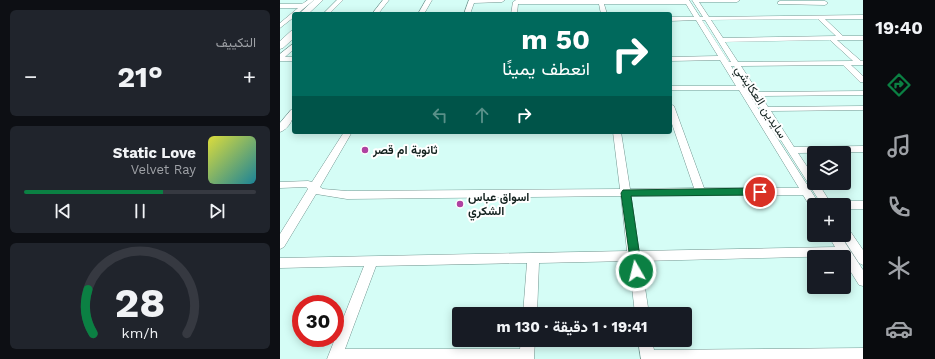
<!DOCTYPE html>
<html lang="ar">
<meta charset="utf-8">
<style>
:root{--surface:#171b24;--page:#20242c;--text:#f1f3f6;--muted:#9ea1a6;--line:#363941;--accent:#0b8043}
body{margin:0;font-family:"Work Sans",Vazirmatn,sans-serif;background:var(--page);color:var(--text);direction:rtl;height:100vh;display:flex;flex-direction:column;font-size:15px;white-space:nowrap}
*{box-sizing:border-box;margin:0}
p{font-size:13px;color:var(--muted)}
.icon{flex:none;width:22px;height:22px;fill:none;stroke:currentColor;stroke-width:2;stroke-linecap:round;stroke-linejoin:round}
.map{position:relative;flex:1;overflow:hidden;direction:ltr}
.drawer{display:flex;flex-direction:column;gap:10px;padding:10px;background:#0d0f14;width:280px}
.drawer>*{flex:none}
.banner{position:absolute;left:12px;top:12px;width:380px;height:122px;border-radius:4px;box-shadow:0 2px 10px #0003;direction:rtl;background:#00695c;color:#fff;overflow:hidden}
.buttons{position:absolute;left:527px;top:146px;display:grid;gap:8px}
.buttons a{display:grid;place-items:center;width:44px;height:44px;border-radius:4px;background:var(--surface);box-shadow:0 2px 10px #0003;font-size:20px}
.speed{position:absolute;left:12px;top:295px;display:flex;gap:8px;font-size:20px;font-weight:700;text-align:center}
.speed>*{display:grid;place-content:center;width:52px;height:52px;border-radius:50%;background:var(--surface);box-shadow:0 2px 10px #0003;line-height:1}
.speed .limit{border:6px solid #d22;background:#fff;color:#111}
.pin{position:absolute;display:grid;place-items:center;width:34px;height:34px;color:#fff;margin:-17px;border:2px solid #fff;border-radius:50%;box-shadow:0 1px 4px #0007}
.me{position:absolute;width:44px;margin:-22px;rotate:352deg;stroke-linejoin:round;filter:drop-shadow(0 0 3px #0008)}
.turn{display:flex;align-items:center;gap:14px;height:84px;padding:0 16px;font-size:18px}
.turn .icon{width:52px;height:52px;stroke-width:2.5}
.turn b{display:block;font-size:28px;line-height:34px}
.lanes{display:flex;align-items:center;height:38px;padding:0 16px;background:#0003;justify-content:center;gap:20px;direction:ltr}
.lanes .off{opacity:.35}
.big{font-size:30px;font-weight:700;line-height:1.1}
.drawer .card{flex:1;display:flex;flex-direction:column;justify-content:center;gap:6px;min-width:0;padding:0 14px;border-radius:6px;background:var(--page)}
.drawer .dial{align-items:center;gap:0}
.dial svg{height:104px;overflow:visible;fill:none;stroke:var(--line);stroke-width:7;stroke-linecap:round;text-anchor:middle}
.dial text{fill:var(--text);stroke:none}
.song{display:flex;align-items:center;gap:12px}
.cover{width:48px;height:48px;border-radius:6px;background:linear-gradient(135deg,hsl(60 70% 55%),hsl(190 70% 35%))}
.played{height:4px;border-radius:2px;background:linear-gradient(90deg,var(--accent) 60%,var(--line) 60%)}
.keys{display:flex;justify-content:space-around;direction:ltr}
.heat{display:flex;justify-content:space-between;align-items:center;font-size:22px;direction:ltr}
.trip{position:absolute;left:172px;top:307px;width:240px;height:40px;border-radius:4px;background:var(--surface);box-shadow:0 2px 10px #0003;font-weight:700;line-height:40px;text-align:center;direction:rtl}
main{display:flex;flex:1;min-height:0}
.dock{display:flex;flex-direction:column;width:72px;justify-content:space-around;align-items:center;background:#090b0e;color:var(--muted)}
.dock .icon{width:28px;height:28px}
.dock .active{color:var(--accent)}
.dock b{font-size:18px;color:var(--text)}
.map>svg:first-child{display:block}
</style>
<main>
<nav class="dock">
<b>19:40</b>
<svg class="icon active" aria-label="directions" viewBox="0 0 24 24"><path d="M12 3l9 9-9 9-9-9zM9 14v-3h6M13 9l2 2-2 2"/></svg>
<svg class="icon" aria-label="music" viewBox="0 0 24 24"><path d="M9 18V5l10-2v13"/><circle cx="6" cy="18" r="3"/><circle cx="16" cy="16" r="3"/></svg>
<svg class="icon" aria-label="phone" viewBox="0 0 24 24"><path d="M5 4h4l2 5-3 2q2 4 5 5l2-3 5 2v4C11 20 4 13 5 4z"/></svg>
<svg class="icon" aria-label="climate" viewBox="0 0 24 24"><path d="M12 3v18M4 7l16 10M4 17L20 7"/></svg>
<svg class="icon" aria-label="car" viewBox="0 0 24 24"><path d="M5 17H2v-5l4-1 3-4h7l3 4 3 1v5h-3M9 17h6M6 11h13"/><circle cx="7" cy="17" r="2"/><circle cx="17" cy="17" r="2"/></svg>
</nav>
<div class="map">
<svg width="583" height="359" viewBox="0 0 583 359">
<rect width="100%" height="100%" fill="#d5fdf6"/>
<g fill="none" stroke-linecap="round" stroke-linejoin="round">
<defs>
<g id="street">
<polygon points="28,0 34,0 17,14 14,14 14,17 0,28 0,23 18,8 0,8 0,4 22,4"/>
<polygon points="57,0 63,0 49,14 43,14"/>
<polygon points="103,0 109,0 98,14 92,14"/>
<polygon points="146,0 152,0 144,14 138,14"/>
<polygon points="189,0 225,0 222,2 194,3 190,14 184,14"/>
<path d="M409,0L420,17H423L412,0H460L457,2H419L429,17L583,15V19H545L563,36H583V40H557L581,61H583V65H571L583,76V82H580L563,65L461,66L478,92L583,91V95L481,96L488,107L583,106V110L491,111L514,147L583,146V152L518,153L534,177V183H538L552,205H542L454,66H451L540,205H534V209L531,208L523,195L351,196L359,251L555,247L548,235H560L583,270V286L579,285L564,261V257L561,256L361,261L369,314H355L349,261L259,263L257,314H243L247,263L96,266L65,349H240L241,340H255L254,359H47L84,266L0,268V258L347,251L341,196L67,199L36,194L4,247L0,249V234L28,189L26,187L0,188V182L28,181L32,182L64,132H72L40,187L43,189L67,191L340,189L333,132H341L350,189L414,188L390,118V104L394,106L424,188H519L459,90H390V86H456L440,60L390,61V57L438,56L416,20L390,21V17H414L406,4H324L327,14H321L319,4H238L237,14H231L233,2L236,0ZM538,19L556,36L443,38L431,20ZM422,20H425L451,62H449ZM550,40L573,61L458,62L445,42Z"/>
<polygon points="500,1 545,1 548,3 545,5 498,4 498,2"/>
<polygon points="14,43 14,49 5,57 14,57 14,61 0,61 0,54"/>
<path d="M11,110H14C14,118 9,129 0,132V123Z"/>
<polygon points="564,201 583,201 583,209 564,209 564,205 559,205 560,202"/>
<polygon points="564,227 568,228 583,250 583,265 579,263 561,235 564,235"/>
<polygon points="358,340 372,340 374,350 583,348 583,359 361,359"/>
</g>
<g id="secondary">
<polygon points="34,0 43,0 28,14 19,14"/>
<polygon points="14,30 14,38 3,48 0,49 0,41 11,31"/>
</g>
</defs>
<!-- street casing -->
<use href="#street" stroke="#729791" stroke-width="1"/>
<!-- secondary casing -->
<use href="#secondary" stroke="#729791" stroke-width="1"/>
<!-- street -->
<use href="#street" fill="#fff" fill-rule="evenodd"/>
<!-- secondary -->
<use href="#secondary" fill="#fff" fill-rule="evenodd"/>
</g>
<!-- route -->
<polygon fill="#0b8043" stroke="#07532c" points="480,188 485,192 480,195 351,196 362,271 360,274 356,275 352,274 341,193 343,190"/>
<!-- markers -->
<g fill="#af42a1" stroke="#fff" stroke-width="1.5">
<circle cx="85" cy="150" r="4"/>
<circle cx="180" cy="204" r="4"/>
</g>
<g text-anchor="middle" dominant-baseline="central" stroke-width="4" stroke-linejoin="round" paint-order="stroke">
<!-- street labels -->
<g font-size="12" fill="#12211e" stroke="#fff">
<text transform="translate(481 102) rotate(57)">سايدين العكايشي</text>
</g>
<!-- poi labels -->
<g font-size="12" font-weight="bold" fill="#12211e" stroke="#fff" text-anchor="start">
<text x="93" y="150">ثانوية ام قصر</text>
<text x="188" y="197">اسواق عباس<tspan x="188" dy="14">الشكري</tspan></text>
</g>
</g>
</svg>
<div class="buttons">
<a><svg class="icon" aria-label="layers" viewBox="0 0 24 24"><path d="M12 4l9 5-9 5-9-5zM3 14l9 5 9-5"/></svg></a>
<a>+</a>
<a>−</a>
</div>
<div class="speed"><div class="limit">30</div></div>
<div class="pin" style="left:480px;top:192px;background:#d93025"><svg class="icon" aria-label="arrive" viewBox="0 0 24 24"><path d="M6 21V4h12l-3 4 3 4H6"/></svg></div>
<svg class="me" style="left:356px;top:271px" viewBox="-20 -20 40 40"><circle r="17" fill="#0b8043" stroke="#fff" stroke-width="3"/><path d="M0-11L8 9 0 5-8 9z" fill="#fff"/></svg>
<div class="trip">19:41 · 1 دقيقة · 130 m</div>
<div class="banner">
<div class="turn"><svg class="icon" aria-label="right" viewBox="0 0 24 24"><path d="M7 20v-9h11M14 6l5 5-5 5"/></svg><div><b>50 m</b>انعطف يمينًا</div></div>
<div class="lanes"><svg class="icon off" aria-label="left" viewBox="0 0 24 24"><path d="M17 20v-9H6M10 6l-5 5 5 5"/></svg><svg class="icon off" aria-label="ahead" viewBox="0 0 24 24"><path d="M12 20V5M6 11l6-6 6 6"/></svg><svg class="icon" aria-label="right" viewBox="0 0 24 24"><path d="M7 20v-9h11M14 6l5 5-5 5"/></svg></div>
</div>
</div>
<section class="drawer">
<div class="card"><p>التكييف</p>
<div class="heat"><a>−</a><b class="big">21°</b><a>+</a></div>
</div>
<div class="card">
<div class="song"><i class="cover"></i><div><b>Static Love</b><p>Velvet Ray</p></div></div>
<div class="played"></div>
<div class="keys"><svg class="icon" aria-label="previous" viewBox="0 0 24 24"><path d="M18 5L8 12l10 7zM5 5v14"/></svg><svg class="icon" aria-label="pause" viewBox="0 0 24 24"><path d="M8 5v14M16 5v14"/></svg><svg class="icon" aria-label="next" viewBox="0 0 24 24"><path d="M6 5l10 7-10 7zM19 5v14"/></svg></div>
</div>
<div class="card dial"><svg viewBox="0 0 100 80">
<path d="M14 69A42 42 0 1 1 86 69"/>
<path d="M14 69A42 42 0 0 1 10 35" stroke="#0b8043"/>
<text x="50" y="56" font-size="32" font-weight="700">28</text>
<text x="50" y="72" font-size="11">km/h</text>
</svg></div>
</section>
</main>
